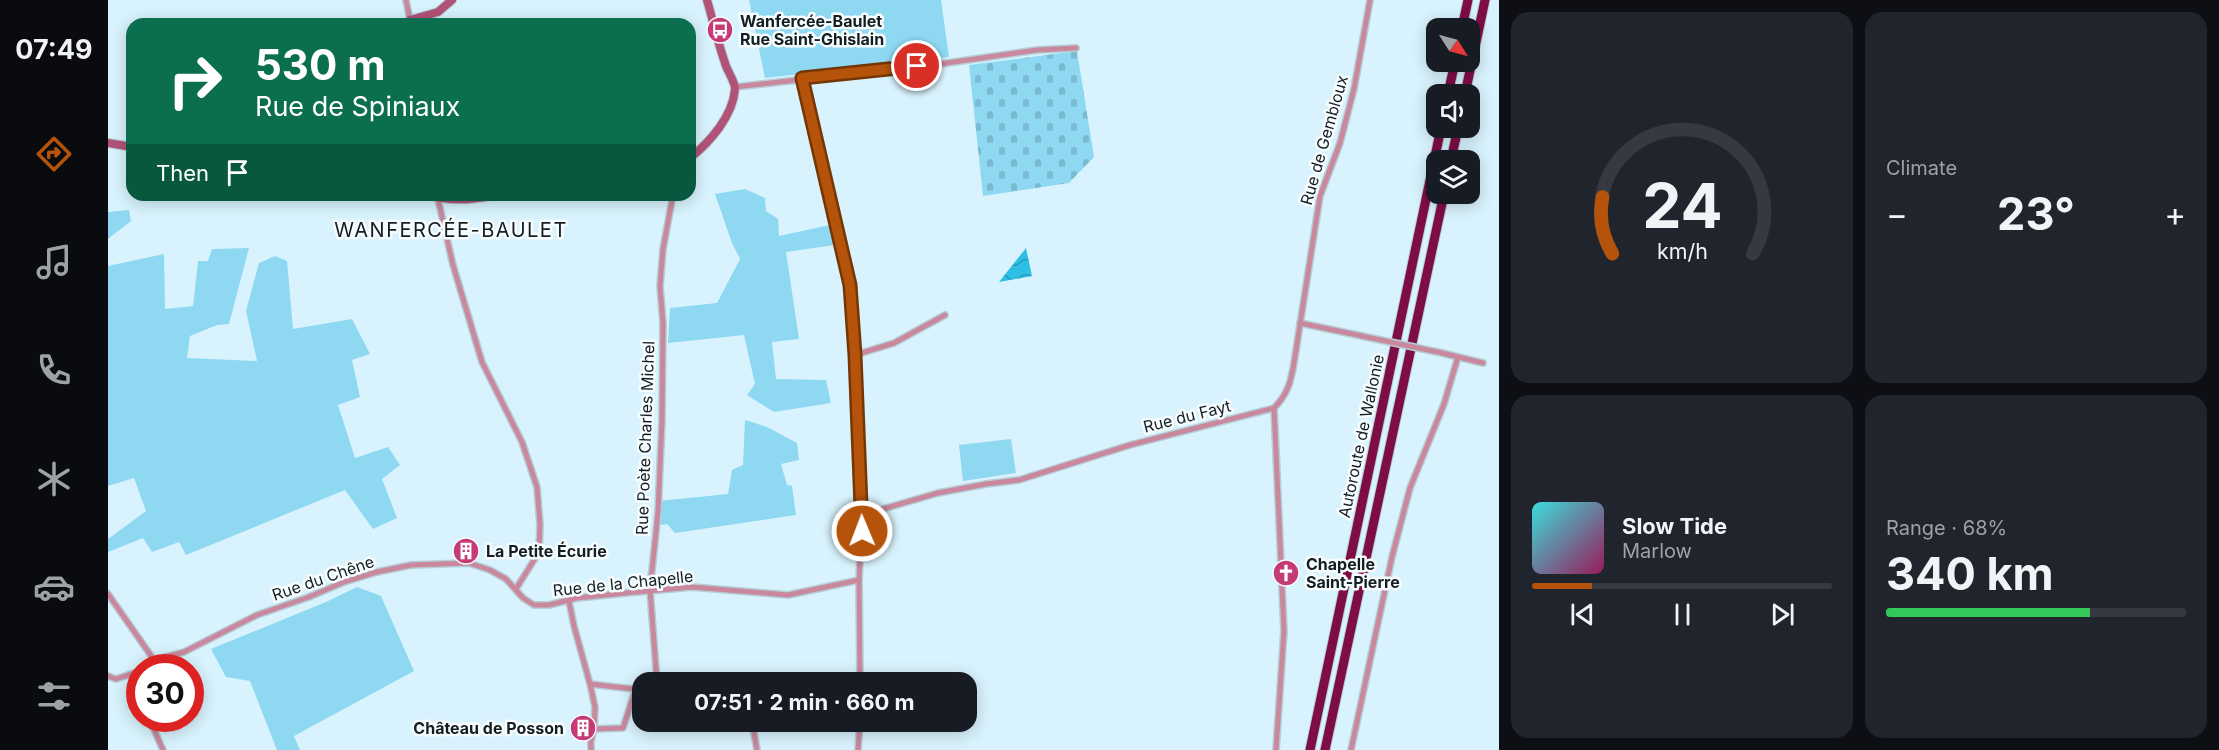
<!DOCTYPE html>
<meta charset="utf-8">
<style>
:root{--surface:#171b24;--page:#20242c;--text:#f1f3f6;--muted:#9ea1a6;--line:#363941;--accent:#b45309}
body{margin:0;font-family:Inter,sans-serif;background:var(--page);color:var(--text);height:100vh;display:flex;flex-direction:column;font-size:22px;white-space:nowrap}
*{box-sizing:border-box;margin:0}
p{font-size:20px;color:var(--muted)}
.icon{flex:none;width:33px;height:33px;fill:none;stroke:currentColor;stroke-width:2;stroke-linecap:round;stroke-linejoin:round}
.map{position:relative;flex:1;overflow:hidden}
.panel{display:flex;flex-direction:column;gap:12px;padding:12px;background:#0d0f14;width:720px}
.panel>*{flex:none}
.guide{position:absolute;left:18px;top:18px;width:570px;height:183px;border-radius:18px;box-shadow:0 3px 15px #0003;background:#0b6e4f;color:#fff;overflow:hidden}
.needle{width:39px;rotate:126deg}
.tools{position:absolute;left:1318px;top:18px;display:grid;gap:12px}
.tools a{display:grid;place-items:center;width:54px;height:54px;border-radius:12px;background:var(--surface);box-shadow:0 3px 15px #0003;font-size:30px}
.speed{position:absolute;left:18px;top:654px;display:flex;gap:12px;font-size:30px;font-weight:700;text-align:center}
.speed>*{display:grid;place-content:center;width:78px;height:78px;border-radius:50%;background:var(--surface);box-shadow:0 3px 15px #0003;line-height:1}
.speed .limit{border:9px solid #d22;background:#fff;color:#111}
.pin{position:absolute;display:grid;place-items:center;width:51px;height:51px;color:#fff;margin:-26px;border:3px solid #fff;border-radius:50%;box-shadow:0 2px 6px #0007}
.me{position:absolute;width:66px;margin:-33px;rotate:359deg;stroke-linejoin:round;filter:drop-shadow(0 0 4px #0008)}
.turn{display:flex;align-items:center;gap:21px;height:126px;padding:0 30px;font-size:27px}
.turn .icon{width:78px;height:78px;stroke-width:2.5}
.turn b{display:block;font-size:42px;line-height:51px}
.then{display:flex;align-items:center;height:57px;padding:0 30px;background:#0003;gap:12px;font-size:22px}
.big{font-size:45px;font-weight:700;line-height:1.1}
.panel .tile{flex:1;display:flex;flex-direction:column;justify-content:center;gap:9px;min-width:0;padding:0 21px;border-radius:18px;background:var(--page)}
.panel .dial{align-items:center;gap:0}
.dial svg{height:156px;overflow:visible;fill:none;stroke:var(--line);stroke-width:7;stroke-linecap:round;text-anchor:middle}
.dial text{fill:var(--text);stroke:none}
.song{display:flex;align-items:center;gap:18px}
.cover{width:72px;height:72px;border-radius:9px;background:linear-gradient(135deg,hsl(180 70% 55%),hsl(330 70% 35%))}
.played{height:6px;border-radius:3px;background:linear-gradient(90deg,var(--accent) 20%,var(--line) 20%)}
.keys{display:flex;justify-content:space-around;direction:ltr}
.heat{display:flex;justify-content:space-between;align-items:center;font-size:33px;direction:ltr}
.charge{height:9px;border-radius:4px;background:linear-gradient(90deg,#34c759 68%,var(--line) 0)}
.panel .tiles{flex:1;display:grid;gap:12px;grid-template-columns:repeat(2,1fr)}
.trip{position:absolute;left:524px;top:672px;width:345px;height:60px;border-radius:18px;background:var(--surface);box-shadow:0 3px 15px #0003;font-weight:700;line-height:60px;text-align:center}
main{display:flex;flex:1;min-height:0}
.dock{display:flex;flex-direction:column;width:108px;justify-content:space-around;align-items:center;background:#090b0e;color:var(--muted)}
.dock .icon{width:42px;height:42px}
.dock .active{color:var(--accent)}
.dock b{font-size:27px;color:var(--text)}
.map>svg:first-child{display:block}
</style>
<main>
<nav class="dock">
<b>07:49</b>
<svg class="icon active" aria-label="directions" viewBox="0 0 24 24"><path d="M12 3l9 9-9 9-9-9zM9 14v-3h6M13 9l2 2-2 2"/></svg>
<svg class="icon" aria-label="music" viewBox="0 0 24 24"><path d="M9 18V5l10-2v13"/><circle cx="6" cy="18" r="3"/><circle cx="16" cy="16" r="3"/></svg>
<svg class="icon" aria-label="phone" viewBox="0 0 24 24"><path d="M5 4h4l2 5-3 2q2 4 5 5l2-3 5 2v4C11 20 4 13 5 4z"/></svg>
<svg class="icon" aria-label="climate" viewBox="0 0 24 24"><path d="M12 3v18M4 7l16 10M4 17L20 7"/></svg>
<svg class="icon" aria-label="car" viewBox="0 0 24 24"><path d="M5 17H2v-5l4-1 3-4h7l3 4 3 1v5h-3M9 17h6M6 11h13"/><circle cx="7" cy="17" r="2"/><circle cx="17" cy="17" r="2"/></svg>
<svg class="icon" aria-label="filters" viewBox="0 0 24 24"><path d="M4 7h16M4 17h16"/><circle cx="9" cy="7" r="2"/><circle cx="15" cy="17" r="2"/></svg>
</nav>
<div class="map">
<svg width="1391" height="750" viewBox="0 0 1391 750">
<defs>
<pattern id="cemetery-stones" width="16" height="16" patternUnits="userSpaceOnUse" patternTransform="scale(1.5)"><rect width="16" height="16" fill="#8ed8f2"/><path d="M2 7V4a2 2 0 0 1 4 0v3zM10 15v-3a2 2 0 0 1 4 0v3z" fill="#7ab9cf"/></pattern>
<pattern id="water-waves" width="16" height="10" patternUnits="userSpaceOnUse" patternTransform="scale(1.5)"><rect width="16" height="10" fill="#2ebfe7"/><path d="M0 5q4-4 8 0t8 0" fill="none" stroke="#269bbb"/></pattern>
</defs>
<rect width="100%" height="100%" fill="#d8f3fd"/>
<!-- grass -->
<g fill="#8ed8f2">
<polygon points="641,0 833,0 841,57 657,78"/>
<polygon points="637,189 657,198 658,211 670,219 671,236 722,225 727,245 678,252 691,339 664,342 668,379 718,380 723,403 666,412 639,395 647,384 636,335 560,343 562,308 609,303 632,259 624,243 607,194"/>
<polygon points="21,210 23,221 0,239 0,212"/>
<polygon points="141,248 121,324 109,325 82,336 79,358 149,361 138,311 151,263 167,256 179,261 185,329 244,319 262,354 244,360 252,397 230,405 247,458 280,447 292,465 274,479 289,518 265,529 237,490 78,555 71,542 44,552 35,538 0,552 0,539 38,511 26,478 0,486 0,266 56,254 57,309 85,306 90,261 100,261 104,249"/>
<polygon points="637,420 659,427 689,443 691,460 673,464 679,485 684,486 688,515 567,533 559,524 553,525 551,501 620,494 624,470 635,465"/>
<polygon points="903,439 908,473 855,481 851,445"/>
<polygon points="249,587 273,596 306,671 186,736 192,750 169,750 142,681 118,677 103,649 218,602"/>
</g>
<!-- cemetery -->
<polygon fill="url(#cemetery-stones)" points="969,51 986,157 961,183 875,196 861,65"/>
<!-- water -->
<polygon fill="url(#water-waves)" points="918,248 924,276 891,282"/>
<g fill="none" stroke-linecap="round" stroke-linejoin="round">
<defs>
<g id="minor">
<polyline points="298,0 302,20"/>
<polyline points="694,79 742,285 747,355 754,515 751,580 752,682"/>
<polyline points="627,87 832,64 929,50 968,48"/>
<polyline points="330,199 345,265 374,362 414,442 429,487 432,524 431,552 408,589"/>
<polyline points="1192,323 1254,336"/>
<polyline points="1334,353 1375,363"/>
<polyline points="747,355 786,343 837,315"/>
<polyline points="1166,408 1176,631 1168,750"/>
<path d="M754,515L830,493L878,484L911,480L1022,445L1166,408C1180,394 1183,381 1186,363L1212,196L1232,143L1246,89L1262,0"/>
<polyline points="0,594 46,660"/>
<polyline points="461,601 466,626 482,684 534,690"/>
<polyline points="36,668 46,660 76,652 149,615 201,597 236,582 269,572 303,565 361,563 382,570 398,579 415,598 426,605 441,605 469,598 518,593 584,587 680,595 751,580"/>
<polyline points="28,673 32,695"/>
<polyline points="0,676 8,679 32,671"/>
<polyline points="549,682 542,590 550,512 554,421 555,323 552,286 555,249 565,195"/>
<polyline points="591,682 596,682"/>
<polyline points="482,684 487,707 486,729 515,728 527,691"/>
<polyline points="41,718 55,750"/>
<polyline points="644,722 649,750"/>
<polyline points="483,750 483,741 486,729"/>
<polyline points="750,750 752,722"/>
<polyline points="1243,750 1284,557 1302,488 1336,404 1350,357"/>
</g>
<g id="secondary">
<polyline points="303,24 302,20 330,12 344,0"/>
<polyline points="0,143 24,147"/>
<path d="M582,158C602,142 625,116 627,89C627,81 619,71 617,63C610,43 605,21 599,0"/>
<path d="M319,195C342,202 364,200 387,195"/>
</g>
<g id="motorway">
<polyline points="1354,28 1360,0"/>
<polyline points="1340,94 1347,62"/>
<polyline points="1357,94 1377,0"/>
<polyline points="1343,160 1350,128"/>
<polyline points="1202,750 1333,128"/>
<polyline points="1217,750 1336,194"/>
</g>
</defs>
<!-- minor casing -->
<use href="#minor" stroke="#b5cdd5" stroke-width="8"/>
<!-- secondary casing -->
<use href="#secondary" stroke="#b5cdd5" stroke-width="10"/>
<!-- motorway casing -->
<use href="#motorway" stroke="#b5cdd5" stroke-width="11"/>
<!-- minor -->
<use href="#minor" stroke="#c9889d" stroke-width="5"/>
<!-- secondary -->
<use href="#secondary" stroke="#b15377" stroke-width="8"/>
<!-- motorway -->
<use href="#motorway" stroke="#7f0d45" stroke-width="9"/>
<defs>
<polyline id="minor-bridge" points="1254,336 1334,353"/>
</defs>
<!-- minor-bridge casing -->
<use href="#minor-bridge" stroke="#b5cdd5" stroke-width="8" stroke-linecap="butt"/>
<!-- minor-bridge -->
<use href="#minor-bridge" stroke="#c9889d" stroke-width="5"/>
</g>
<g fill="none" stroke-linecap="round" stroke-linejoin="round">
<defs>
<polyline id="route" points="754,531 747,355 742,285 694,78 809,66"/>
</defs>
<!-- route casing -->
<use href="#route" stroke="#753606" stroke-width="15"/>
<!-- route -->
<use href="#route" stroke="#b45309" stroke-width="10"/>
</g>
<!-- icons -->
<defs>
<symbol id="bus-disc" viewBox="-11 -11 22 22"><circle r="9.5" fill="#c43b76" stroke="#f7fcfe"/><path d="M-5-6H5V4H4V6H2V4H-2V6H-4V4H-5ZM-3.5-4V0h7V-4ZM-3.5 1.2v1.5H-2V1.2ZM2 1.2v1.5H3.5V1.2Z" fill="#fff"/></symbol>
<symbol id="building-disc" viewBox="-11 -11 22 22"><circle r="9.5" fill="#c43b76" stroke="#f7fcfe"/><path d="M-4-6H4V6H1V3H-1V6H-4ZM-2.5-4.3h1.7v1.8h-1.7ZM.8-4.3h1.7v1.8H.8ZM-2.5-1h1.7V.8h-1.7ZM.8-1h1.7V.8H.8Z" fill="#fff"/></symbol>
<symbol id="church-disc" viewBox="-11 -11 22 22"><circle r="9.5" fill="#c43b76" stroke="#f7fcfe"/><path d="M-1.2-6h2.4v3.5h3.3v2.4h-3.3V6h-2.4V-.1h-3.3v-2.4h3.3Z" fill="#fff"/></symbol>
</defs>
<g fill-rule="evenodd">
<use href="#bus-disc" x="597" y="15" width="30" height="30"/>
<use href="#building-disc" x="343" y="536" width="30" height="30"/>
<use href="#church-disc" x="1163" y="558" width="30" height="30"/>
<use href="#building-disc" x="460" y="713" width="30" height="30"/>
</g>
<g text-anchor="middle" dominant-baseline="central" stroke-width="5" stroke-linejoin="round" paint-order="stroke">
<!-- poi labels -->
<g font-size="16" font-weight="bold" fill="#141e21" stroke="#f7fcfe" text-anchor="start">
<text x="632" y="21">Wanfercée-Baulet<tspan x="632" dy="18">Rue Saint-Ghislain</tspan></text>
<text x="378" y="551">La Petite Écurie</text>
<text x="1198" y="564">Chapelle<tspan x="1198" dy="18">Saint-Pierre</tspan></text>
<text x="456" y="728" text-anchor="end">Château de Posson</text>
</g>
<!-- street labels -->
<g font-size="16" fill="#141e21" stroke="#f7fcfe">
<text transform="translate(1216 140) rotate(-74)">Rue de Gembloux</text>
<text transform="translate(1079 416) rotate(-14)">Rue du Fayt</text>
<text transform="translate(1253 436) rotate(-78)">Autoroute de Wallonie</text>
<text transform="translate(537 438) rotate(-88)">Rue Poète Charles Michel</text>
<text transform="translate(215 578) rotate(-19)">Rue du Chêne</text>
<text transform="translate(515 583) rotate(-6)">Rue de la Chapelle</text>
</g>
<!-- quarter labels -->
<g font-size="20" letter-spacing="1.5" fill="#141e21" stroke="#f7fcfe">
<text x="343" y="230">WANFERCÉE-BAULET</text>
</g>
</g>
</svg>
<div class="tools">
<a><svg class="needle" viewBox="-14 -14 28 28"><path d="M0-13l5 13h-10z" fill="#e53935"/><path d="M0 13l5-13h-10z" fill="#9ea1a6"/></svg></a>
<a><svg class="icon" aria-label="sound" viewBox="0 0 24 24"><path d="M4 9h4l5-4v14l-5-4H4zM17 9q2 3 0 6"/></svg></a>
<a><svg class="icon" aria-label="layers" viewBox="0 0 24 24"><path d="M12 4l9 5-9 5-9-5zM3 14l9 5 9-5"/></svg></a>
</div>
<div class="speed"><div class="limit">30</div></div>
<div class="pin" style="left:809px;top:66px;background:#d93025"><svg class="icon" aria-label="arrive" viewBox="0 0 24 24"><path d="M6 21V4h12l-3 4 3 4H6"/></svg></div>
<svg class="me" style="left:754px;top:531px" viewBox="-20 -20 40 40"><circle r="17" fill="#b45309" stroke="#fff" stroke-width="3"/><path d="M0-11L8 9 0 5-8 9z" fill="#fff"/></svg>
<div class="trip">07:51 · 2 min · 660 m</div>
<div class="guide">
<div class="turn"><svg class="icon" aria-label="right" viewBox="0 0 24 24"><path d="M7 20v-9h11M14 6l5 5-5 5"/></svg><div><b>530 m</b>Rue de Spiniaux</div></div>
<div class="then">Then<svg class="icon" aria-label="arrive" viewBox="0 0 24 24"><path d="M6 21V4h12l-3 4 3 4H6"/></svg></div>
</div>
</div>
<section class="panel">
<div class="tiles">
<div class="tile dial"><svg viewBox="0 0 100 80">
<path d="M14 69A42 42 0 1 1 86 69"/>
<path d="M14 69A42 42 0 0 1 9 40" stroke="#b45309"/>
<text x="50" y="56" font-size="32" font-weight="700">24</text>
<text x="50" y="72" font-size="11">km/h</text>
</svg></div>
<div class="tile"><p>Climate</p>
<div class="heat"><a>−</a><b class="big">23°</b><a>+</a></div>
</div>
<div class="tile">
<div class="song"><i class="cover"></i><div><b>Slow Tide</b><p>Marlow</p></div></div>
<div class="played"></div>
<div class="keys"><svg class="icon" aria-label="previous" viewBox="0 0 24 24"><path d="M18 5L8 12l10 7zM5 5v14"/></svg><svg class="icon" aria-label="pause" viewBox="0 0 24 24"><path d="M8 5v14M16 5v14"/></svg><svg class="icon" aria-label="next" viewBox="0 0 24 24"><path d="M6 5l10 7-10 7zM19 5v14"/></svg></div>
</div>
<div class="tile"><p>Range · 68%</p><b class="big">340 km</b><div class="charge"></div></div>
</div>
</section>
</main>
